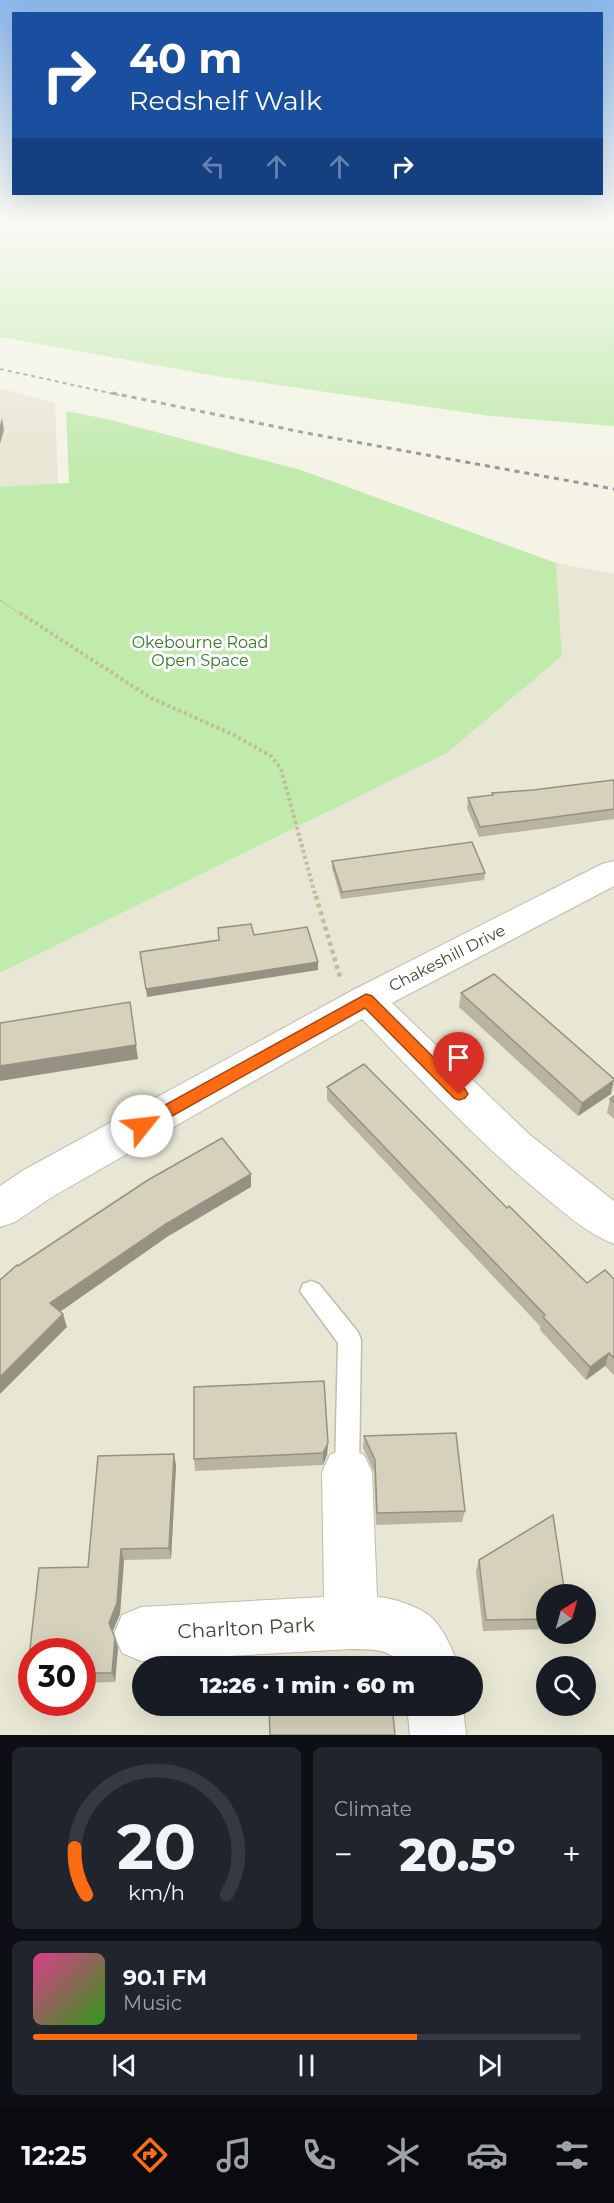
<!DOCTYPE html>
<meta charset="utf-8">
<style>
:root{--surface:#171b24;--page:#20242c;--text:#f1f3f6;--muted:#9ea1a6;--line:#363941;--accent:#ff6b12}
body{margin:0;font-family:Montserrat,sans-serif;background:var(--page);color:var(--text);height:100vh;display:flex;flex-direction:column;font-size:22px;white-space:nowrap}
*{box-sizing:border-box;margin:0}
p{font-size:20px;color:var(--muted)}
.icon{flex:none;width:33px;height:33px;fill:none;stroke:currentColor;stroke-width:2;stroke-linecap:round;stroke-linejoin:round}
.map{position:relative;height:1735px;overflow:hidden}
.drawer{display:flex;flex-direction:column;gap:12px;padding:12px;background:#0d0f14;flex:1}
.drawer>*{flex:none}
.guide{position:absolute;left:12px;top:12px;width:591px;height:183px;border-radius:0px;box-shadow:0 6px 24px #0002;background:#1a4fa0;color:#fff;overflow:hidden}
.needle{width:39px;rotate:37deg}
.tools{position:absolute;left:536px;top:1584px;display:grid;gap:12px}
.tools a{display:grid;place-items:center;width:60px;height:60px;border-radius:50%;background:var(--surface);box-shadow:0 6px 24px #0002;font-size:30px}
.speed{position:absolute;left:18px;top:1638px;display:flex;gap:12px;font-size:30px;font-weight:700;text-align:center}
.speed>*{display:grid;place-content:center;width:78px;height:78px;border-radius:50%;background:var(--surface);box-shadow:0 6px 24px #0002;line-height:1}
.speed .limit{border:9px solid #d22;background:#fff;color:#111}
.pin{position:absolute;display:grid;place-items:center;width:51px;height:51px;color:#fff;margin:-62px -26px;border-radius:50% 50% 50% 0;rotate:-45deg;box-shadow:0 0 6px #0007}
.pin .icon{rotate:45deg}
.me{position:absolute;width:66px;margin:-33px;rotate:61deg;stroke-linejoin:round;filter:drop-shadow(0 0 4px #0008)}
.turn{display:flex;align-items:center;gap:21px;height:126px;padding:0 18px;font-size:27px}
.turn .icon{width:78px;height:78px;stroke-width:2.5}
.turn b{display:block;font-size:42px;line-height:51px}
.lanes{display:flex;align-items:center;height:57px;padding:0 18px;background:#0003;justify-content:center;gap:30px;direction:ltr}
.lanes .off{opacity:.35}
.big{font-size:45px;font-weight:800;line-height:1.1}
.drawer .tile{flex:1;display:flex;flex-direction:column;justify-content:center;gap:9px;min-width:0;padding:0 21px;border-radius:9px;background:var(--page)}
.drawer .dial{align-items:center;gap:0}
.dial svg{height:156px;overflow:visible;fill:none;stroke:var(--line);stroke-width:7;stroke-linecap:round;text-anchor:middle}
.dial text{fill:var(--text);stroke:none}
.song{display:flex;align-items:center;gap:18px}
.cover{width:72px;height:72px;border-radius:9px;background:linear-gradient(135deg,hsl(330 70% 55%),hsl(110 70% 35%))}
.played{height:6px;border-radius:3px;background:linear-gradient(90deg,var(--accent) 70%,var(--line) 70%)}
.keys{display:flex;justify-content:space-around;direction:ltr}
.heat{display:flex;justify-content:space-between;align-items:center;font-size:33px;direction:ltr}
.drawer .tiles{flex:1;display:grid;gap:12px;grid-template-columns:1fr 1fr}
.tile:last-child{grid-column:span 2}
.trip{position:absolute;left:132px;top:1656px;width:351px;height:60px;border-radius:30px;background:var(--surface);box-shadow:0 6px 24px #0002;font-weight:800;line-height:60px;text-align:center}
.dock{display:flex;height:96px;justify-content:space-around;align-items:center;background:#090b0e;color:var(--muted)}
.dock .icon{width:42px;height:42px}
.dock .selected{color:var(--accent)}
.dock b{font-size:27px;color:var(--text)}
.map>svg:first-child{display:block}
</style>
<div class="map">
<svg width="614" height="1735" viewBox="0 0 614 1735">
<rect width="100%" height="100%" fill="#f4f3e6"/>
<!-- residential -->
<g fill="#e8e6d4" fill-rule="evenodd">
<polygon points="0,388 55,403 58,485 0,487"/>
<path d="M556,563L614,574V1735H0V973L447,753L562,656ZM546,1594H585V1634H546ZM32,1652H82V1702H32ZM142,1666H472V1706H142ZM546,1666H585V1706H546Z"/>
</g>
<!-- green -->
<g fill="#c1eaad">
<polygon points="0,224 614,224 614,426 490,416 210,375 0,337"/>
<polygon points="66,411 107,419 301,470 556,563 562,656 447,753 0,973 0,487 69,483"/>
</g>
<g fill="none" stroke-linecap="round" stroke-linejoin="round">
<defs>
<polygon id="service" points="311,1281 319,1284 358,1332 361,1340 359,1469 356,1478 347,1481 338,1478 335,1469 338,1343 300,1291 303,1284"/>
<g id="minor">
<path d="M614,861V886L392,1003L530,1135L614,1201V1244C588,1234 567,1215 546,1198C480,1144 422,1081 362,1019L52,1197L15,1222L0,1227V1186L22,1171L353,990L602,864Z"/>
<path d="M347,1447L364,1455L372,1472L377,1597C391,1597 424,1608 434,1620C445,1632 453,1651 458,1666H401C390,1647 372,1650 351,1649L141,1661L122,1653L114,1634L122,1615L141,1607L324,1597L322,1472L330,1455Z"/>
<polygon points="407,1706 463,1706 466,1735 410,1735"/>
</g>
</defs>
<!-- service casing -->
<use href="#service" stroke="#c0bda8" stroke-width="3"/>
<!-- minor casing -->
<use href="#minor" stroke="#c0bda8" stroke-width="2"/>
<!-- path-far2 -->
<polyline stroke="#c2bd99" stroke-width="2" stroke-dasharray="1.5 1.5" stroke-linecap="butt" points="0,600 22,615"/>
<!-- path-far1 -->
<polyline stroke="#c2bd99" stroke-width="4" stroke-dasharray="3 3" stroke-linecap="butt" points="20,613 151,698 234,735 271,756 281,769 316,898"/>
<!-- path -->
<polyline stroke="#c2bd99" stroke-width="4.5" stroke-dasharray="4 4" stroke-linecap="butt" points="316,896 340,977"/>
<!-- service -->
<use href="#service" fill="#fff" fill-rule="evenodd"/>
<!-- minor -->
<use href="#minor" fill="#fff" fill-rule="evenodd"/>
<!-- rail-far1 -->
<polyline stroke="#969696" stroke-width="2" stroke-dasharray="4 4" stroke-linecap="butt" points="0,369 119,395"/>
<!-- rail -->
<polyline stroke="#969696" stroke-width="3" stroke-dasharray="5 5" stroke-linecap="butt" points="112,393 306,433 614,489"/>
</g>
<!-- wall -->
<g fill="#b8b4a1">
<polygon points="614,782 614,819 479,837 467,808 468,798 492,795 492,793 533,790"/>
<polygon points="332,861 485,873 484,880 341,899 332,868"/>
<polygon points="461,993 611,1094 578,1116 459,1007"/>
<polygon points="327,1087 507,1208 587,1283 614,1279 614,1375 605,1366 586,1380 540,1330 540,1326 327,1100"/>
<polygon points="614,1096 614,1119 607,1113 610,1099"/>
<polygon points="364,1436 465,1511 462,1522 376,1525 374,1472 363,1448"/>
<polygon points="328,1443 327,1455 323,1465 195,1471 194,1459"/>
<polygon points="174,1454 176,1466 171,1559 124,1560 120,1614 112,1632 118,1648 115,1682 82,1683 82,1652 32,1652 31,1684 27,1675 39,1568 88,1567 98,1456"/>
<polygon points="479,1560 546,1594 546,1629 483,1631 476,1571"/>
</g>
<!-- shaded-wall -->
<g fill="#969283">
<polygon points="2,418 4,430 0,444 0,425"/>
<polygon points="318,962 318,970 147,997 146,989"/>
<polygon points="136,1045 138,1059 0,1081 0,1066"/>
<polygon points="614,1080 611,1094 578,1116 582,1103"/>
<polygon points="251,1174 251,1187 167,1237 54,1316 50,1303 166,1224"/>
<polygon points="63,1314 67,1327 0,1394 0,1377"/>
<polygon points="609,1353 605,1366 586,1380 590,1367"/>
<polygon points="328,1443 327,1455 323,1465 323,1453"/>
<polygon points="174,1454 176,1466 171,1559 169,1548"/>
<polygon points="121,1549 124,1560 120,1614 112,1633 109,1623"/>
<polygon points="115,1638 118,1648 115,1682 112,1673"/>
</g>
<!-- building -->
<g fill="#d6d1bb" stroke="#969283" stroke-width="1.5">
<polygon points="613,780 614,782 614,809 480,827 468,798 493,795 492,793 533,790"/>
<polygon points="472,842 485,873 342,892 332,861"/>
<polygon points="251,924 254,935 307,927 318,962 146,989 140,952 219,940 218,928"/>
<polygon points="494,974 614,1079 614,1080 582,1103 461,993"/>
<polygon points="130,1002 136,1045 0,1066 0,1023"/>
<polygon points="364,1064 507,1208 509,1206 587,1283 605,1270 614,1279 614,1358 609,1353 590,1367 543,1317 545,1315 327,1087"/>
<polygon points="614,1096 614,1102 610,1099"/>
<polygon points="222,1138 251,1174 166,1224 50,1303 63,1314 0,1377 0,1280 17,1265 18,1266 148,1180"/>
<polygon points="324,1381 328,1443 323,1453 194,1459 194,1387"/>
<polygon points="456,1433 465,1511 377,1513 375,1460 364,1436"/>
<polygon points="174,1454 169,1548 121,1549 117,1603 109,1623 115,1638 112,1673 82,1673 82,1652 32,1652 32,1674 27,1675 39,1568 88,1567 98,1456"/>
<polygon points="553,1515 565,1594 546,1594 546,1619 486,1620 479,1560"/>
<polygon points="269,1706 392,1706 395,1735 270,1735"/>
</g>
<!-- sky -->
<linearGradient id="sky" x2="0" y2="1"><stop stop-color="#8bb8ec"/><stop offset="0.48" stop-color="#fafaf4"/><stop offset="1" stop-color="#fafaf4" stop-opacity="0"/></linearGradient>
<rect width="614" height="467" fill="url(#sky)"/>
<!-- route -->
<polygon fill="#ff6b12" stroke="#a6460c" stroke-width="1.5" points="366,994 372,996 465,1089 468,1094 465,1098 459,1100 454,1098 365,1008 147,1130 142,1132 136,1130 133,1126 136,1121"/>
<g text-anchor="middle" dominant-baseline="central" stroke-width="6" stroke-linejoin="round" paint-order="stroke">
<!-- park labels -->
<g font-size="16" fill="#337b26" stroke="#fff">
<text x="200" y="642">Okebourne Road<tspan x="200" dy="18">Open Space</tspan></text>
</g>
<!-- street labels -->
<g font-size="16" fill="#474435" stroke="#fff">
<text transform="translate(447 958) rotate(-27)">Chakeshill Drive</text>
</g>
<!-- near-street labels -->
<g font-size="20" fill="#474435" stroke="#fff">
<text transform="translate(246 1628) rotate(-3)">Charlton Park</text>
</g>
</g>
</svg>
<div class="tools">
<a><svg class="needle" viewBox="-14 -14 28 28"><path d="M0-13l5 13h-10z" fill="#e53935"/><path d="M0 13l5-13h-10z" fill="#9ea1a6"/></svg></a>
<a><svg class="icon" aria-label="search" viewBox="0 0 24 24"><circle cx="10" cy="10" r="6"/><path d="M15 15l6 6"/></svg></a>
</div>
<div class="speed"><div class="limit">30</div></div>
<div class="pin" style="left:459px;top:1094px;background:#d93025"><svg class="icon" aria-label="arrive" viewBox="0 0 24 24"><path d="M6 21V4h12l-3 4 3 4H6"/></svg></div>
<svg class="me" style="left:142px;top:1126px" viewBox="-20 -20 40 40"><circle r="19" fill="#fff"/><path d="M0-13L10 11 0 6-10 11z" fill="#ff6b12"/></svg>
<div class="trip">12:26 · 1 min · 60 m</div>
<div class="guide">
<div class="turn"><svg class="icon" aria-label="right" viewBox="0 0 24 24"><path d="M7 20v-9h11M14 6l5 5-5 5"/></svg><div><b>40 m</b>Redshelf Walk</div></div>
<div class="lanes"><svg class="icon off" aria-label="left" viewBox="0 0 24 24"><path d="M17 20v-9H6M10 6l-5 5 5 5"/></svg><svg class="icon off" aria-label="ahead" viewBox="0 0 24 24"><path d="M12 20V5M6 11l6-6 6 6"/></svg><svg class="icon off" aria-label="ahead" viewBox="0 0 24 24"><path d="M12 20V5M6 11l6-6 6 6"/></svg><svg class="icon" aria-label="right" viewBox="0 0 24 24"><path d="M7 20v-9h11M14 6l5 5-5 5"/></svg></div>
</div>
</div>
<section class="drawer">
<div class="tiles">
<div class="tile dial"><svg viewBox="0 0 100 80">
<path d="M14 69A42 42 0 1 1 86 69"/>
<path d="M14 69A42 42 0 0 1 8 45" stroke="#ff6b12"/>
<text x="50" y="56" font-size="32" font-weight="700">20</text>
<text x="50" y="72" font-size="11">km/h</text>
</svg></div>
<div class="tile"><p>Climate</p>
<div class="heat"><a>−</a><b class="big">20.5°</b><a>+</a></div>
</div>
<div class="tile">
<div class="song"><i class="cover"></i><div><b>90.1 FM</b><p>Music</p></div></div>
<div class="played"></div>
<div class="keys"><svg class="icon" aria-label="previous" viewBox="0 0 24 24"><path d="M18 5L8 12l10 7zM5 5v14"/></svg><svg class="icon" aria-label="pause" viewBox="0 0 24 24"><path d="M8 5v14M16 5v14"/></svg><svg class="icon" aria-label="next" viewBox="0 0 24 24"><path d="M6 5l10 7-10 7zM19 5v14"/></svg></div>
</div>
</div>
</section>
<nav class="dock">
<b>12:25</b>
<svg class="icon selected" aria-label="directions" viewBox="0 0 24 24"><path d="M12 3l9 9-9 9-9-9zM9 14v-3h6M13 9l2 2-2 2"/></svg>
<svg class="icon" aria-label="music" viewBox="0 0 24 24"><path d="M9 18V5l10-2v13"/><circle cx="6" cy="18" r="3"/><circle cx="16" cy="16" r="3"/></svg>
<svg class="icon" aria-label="phone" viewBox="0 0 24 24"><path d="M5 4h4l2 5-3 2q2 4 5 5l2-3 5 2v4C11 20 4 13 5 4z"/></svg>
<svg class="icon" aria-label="climate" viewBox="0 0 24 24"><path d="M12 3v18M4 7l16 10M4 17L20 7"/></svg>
<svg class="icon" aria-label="car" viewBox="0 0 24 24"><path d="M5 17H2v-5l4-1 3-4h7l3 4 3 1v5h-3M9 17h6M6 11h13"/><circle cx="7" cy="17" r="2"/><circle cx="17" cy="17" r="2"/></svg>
<svg class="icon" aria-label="filters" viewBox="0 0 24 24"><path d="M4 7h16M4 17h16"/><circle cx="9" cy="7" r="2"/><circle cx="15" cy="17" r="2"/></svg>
</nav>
